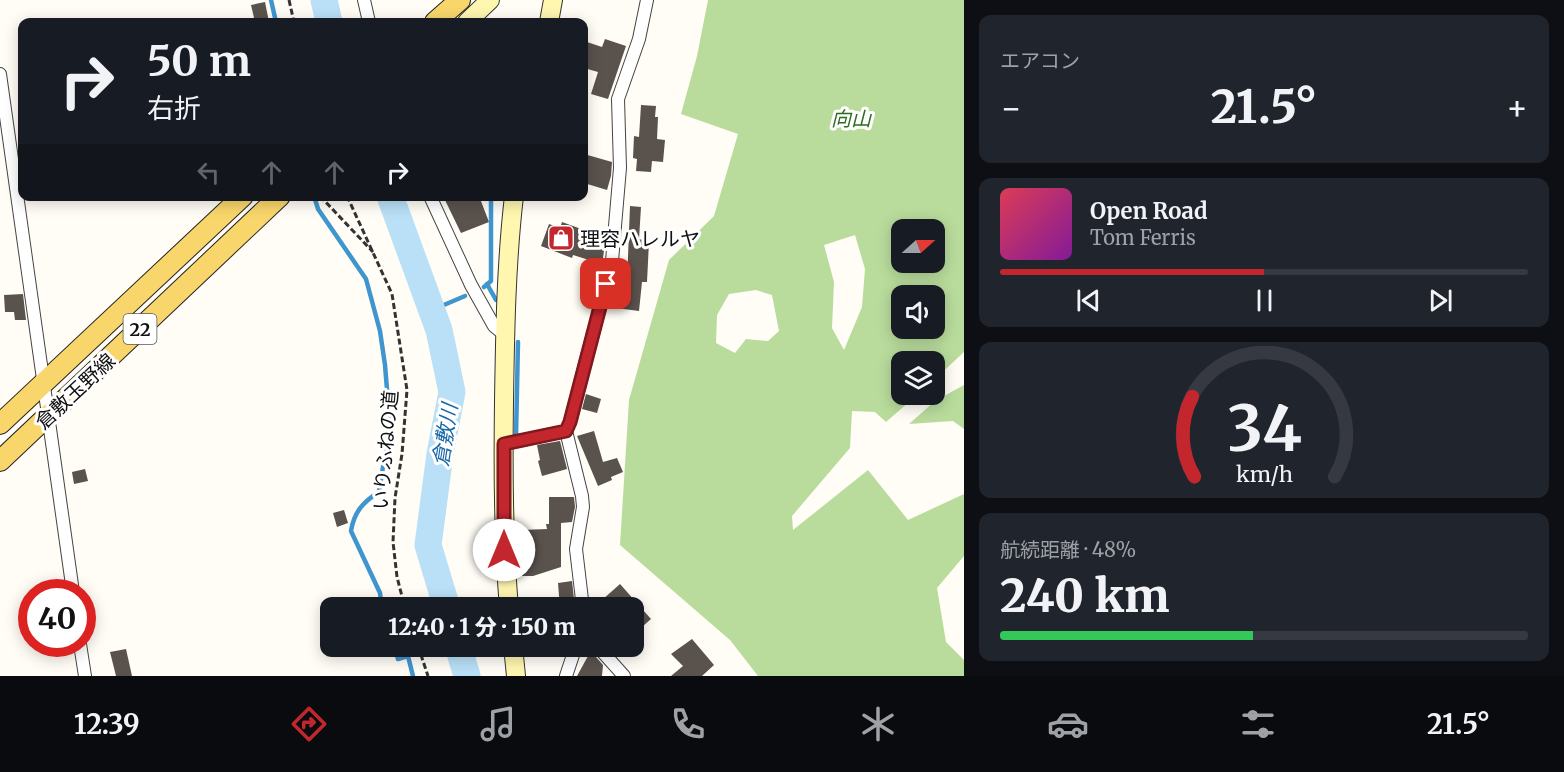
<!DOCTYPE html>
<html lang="ja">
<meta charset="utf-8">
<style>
:root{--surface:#171b24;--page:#20242c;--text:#f1f3f6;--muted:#9ea1a6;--line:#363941;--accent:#c4262e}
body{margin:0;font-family:Merriweather,"Noto Sans JP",serif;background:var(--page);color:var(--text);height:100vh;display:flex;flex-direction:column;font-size:22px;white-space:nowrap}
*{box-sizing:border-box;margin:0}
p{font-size:20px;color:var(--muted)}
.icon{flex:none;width:33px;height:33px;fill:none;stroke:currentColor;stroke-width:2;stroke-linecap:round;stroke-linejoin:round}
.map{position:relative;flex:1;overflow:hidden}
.drawer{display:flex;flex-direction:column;gap:15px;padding:15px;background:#0d0f14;width:600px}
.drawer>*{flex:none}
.banner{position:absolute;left:18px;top:18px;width:570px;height:183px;border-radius:12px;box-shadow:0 3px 15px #0003;background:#171b24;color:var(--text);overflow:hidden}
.needle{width:39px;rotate:69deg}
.controls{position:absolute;left:891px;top:219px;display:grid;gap:12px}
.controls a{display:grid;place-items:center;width:54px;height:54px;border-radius:12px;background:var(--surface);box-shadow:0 3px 15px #0003;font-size:30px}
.speed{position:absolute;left:18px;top:579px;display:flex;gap:12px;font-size:30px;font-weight:700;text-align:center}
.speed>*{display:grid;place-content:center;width:78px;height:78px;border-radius:50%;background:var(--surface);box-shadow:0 3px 15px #0003;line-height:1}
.speed .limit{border:9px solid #d22;background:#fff;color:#111}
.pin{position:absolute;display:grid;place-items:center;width:51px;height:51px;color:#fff;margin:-26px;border-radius:12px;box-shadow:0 3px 9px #0006}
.me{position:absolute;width:66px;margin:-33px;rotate:0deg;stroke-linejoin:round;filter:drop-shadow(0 0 4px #0008)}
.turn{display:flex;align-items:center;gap:21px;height:126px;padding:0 30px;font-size:27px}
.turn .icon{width:78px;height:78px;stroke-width:2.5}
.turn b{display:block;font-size:42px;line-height:51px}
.lanes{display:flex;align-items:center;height:57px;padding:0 30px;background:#0003;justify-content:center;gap:30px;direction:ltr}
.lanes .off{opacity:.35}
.big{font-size:45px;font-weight:800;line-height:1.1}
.drawer .card{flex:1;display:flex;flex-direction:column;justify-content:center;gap:9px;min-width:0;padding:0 21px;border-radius:12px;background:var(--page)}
.drawer .dial{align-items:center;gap:0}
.dial svg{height:156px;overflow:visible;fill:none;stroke:var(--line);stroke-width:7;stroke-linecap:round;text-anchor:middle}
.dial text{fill:var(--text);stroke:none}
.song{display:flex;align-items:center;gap:18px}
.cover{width:72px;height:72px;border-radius:9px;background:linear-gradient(135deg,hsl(350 70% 55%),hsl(290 70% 35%))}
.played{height:6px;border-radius:3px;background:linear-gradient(90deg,var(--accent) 50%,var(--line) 50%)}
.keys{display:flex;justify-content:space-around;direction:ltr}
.heat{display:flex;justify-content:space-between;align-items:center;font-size:33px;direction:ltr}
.charge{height:9px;border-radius:4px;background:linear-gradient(90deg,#34c759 48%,var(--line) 0)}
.trip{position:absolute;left:320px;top:597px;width:324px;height:60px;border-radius:12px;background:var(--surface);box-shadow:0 3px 15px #0003;font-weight:800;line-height:60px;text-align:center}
.tab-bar{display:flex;height:96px;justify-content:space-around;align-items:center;background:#090b0e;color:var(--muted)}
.tab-bar .icon{width:42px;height:42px}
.tab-bar .on{color:var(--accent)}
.tab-bar b{font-size:27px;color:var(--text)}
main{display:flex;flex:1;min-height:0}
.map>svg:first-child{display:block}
</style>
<main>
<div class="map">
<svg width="964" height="676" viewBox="0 0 964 676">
<rect width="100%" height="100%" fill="#fffdf5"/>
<!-- forest -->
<g fill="#b9dc9c" fill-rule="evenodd">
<path d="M708,0H964V352L935,379L934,362H902V394L917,395L886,422L875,412L852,411L850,448L792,516L793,530L868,470L908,520L964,494V556L937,588L946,642L964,660V676H758L730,640L620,545L629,400L669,260L714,216L738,134L681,114L697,56ZM902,230H934V262H902ZM855,235L865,269L862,307L844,350L832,328L834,282L824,245ZM756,290L772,295L779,331L768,341L746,339L735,353L716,343L717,315L729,294ZM902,296H934V328H902Z"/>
<polygon points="964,385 964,429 953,421 909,424 935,401"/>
</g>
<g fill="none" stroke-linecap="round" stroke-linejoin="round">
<!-- stream -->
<g stroke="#3f96cf" stroke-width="4.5">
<polyline points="271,0 276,22"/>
<path d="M314,196L318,209L366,279L380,331L385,365L389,414L386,448L379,492C363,502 354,512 351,531L380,593L382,608"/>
<polyline points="487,284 496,300"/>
<polyline points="484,287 491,281 491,196"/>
<polyline points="432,310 465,296"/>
<polyline points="516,436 518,342"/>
<polyline points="394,646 398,659 408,656 413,676"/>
</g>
<!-- river -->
<g stroke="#b9e0f7" stroke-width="27">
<polyline points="324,0 329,22"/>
<polyline points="390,196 439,330 452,392 440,454 428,545 447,608"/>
<polyline points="458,646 467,676"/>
</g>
</g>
<!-- building -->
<g fill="#5a524d">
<polygon points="265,2 269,22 255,22 251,5"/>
<polygon points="605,39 626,46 608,99 591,94 598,72 584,68 584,41 602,47"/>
<polygon points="641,105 656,106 655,117 658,117 657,139 665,140 663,162 652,161 651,172 636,171 637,159 633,158 634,136 639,137"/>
<polygon points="584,154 612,162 611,176 607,190 584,183"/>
<polygon points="443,196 479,196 489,222 461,233"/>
<polygon points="630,206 641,207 639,239 649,242 647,282 642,282 639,311 616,308 619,281 627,282"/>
<polygon points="562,222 606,238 602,264 573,255 572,258 541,246 549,224 560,228"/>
<polygon points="23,294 26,320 15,320 14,312 5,312 4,295"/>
<polygon points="586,394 601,399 597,413 582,409"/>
<polygon points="594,431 603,462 617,458 623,472 611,477 612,480 598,486 577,436"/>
<polygon points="560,441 567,469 542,476 538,461 540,460 537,445"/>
<polygon points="85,469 88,481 74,484 72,472"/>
<polygon points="549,497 574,497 575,507 572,522 561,523 561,567 533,576 522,576 522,530 547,529 546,524 549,524"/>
<polygon points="344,510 348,523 337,527 333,513"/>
<polygon points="572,581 575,608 560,608 558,583"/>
<polygon points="620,584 651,619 633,635 633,608 610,608 602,600"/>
<polygon points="692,639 714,665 702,676 671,676 683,666 671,654"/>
<polygon points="126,649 132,676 116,676 110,652"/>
<polygon points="588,656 596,657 603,665 602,676 577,676"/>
</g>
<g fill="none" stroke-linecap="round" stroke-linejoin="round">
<defs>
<g id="street">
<polyline points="364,0 369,22"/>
<polyline points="0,74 73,592"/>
<polyline points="430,196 471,285 494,326 505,335"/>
<polyline points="566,431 582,496 583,507 576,549 583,608"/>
<polyline points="504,444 566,431 570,422 612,261 620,168 618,99 639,39 647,0"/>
<polyline points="80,644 85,676"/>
<polyline points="576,647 599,648 624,676"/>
<polyline points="566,676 576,646"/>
</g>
<g id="secondary">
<polyline points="467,22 490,0"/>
<polyline points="549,22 553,0"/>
<path d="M509,608C503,539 503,471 504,402C505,333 506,265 514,196"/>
<polyline points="513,646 516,676"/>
</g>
<g id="primary">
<polyline points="435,22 460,0"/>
<polyline points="0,424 243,196"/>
<polyline points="0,461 280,196"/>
</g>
</defs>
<!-- street casing -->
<use href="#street" stroke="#444" stroke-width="14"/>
<!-- secondary casing -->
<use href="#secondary" stroke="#333" stroke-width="20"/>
<!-- primary casing -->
<use href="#primary" stroke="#222" stroke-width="22"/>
<!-- path -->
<g stroke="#333" stroke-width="3" stroke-dasharray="6 3" stroke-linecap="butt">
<polyline points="289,0 294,22"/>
<polyline points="320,196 373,252"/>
<polyline points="347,196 392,294 407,390 402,454 395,498 393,542 397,577 405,608"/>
<polyline points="418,646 428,676"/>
</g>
<!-- street -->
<use href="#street" stroke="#fff" stroke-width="12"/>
<!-- secondary -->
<use href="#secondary" stroke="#fff6b0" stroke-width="18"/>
<!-- primary -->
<use href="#primary" stroke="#f9d66b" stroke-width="20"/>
</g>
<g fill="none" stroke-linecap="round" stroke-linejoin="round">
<defs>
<polyline id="route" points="504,550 504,444 566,431 570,422 606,284"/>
</defs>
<!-- route casing -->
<use href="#route" stroke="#7f191e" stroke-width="15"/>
<!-- route -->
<use href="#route" stroke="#c4262e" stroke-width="10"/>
</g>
<!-- icons -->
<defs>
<symbol id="shop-square" viewBox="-11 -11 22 22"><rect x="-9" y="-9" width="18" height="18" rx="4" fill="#c4262e" stroke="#fff"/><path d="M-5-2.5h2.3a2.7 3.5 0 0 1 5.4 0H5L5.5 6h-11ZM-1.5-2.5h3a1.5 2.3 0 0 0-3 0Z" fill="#fff"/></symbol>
</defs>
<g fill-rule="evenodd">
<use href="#shop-square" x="546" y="223" width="30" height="30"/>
</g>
<g text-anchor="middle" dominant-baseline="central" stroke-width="6" stroke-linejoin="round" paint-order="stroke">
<!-- shield labels -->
<rect fill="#fff" stroke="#585858" stroke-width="1.5" x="123.5" y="314" width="33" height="30" rx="4.5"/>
<g font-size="18" font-weight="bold" fill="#111">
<text x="140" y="329">22</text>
</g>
<!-- park labels -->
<g font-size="20" font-style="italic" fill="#2f6b1f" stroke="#fff">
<text x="851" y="118">向山</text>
</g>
<!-- poi labels -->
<g font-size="20" fill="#111" stroke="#fff" text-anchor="start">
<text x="580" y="238">理容ハレルヤ</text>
</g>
<!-- street labels -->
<g font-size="20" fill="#111" stroke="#fff">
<text transform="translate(75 391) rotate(-43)">倉敷玉野線</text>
<text transform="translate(385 450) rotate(-85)">いりふねの道</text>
</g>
<!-- water labels -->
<g font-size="21" font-style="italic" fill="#1768a6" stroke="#fff">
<text transform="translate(445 435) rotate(-81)">倉敷川</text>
</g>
</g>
</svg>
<div class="controls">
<a><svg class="needle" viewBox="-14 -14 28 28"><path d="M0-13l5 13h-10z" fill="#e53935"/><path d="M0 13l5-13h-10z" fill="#9ea1a6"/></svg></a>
<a><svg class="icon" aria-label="sound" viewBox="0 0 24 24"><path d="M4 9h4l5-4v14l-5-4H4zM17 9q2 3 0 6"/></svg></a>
<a><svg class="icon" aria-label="layers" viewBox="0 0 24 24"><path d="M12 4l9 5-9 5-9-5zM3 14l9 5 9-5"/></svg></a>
</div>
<div class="speed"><div class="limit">40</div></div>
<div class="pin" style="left:606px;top:284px;background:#d93025"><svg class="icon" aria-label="arrive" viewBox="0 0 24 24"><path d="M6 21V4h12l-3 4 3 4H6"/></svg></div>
<svg class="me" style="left:504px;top:550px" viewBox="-20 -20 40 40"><circle r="19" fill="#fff"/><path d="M0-13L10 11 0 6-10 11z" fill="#c4262e"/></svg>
<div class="trip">12:40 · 1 分 · 150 m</div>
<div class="banner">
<div class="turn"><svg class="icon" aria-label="right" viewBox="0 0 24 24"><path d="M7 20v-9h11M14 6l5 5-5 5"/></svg><div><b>50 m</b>右折</div></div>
<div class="lanes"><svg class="icon off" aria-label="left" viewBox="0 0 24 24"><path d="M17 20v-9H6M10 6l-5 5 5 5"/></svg><svg class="icon off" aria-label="ahead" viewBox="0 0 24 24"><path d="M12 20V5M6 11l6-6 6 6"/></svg><svg class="icon off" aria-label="ahead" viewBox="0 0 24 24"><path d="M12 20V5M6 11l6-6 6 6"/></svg><svg class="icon" aria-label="right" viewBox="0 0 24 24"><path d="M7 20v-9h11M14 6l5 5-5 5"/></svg></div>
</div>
</div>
<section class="drawer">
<div class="card"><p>エアコン</p>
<div class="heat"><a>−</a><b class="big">21.5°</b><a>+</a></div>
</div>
<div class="card">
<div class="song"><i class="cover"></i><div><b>Open Road</b><p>Tom Ferris</p></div></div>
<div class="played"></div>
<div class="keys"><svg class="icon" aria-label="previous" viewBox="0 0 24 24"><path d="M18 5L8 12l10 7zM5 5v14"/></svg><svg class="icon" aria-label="pause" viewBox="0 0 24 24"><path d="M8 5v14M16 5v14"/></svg><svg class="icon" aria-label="next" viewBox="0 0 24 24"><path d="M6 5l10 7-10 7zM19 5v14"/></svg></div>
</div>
<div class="card dial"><svg viewBox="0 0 100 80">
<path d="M14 69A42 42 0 1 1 86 69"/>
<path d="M14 69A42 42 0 0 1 13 28" stroke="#c4262e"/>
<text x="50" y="56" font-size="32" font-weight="700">34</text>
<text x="50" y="72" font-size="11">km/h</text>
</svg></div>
<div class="card"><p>航続距離 · 48%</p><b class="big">240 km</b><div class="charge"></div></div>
</section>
</main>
<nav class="tab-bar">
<b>12:39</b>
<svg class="icon on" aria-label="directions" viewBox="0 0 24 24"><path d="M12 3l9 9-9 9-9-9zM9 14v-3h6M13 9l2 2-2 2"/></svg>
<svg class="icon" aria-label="music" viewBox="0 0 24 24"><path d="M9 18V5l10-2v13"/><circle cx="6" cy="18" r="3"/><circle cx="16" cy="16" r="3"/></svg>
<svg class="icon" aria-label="phone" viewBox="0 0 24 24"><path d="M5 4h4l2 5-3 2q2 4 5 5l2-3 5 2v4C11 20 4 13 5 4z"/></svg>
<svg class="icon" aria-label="climate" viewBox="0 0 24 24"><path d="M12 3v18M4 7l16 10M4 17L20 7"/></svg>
<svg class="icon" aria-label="car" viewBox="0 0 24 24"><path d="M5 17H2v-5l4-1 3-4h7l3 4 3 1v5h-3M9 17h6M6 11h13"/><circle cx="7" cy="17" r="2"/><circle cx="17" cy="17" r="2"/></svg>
<svg class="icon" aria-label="filters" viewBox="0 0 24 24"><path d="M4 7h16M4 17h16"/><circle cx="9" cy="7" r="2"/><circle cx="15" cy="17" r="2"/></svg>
<b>21.5°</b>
</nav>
